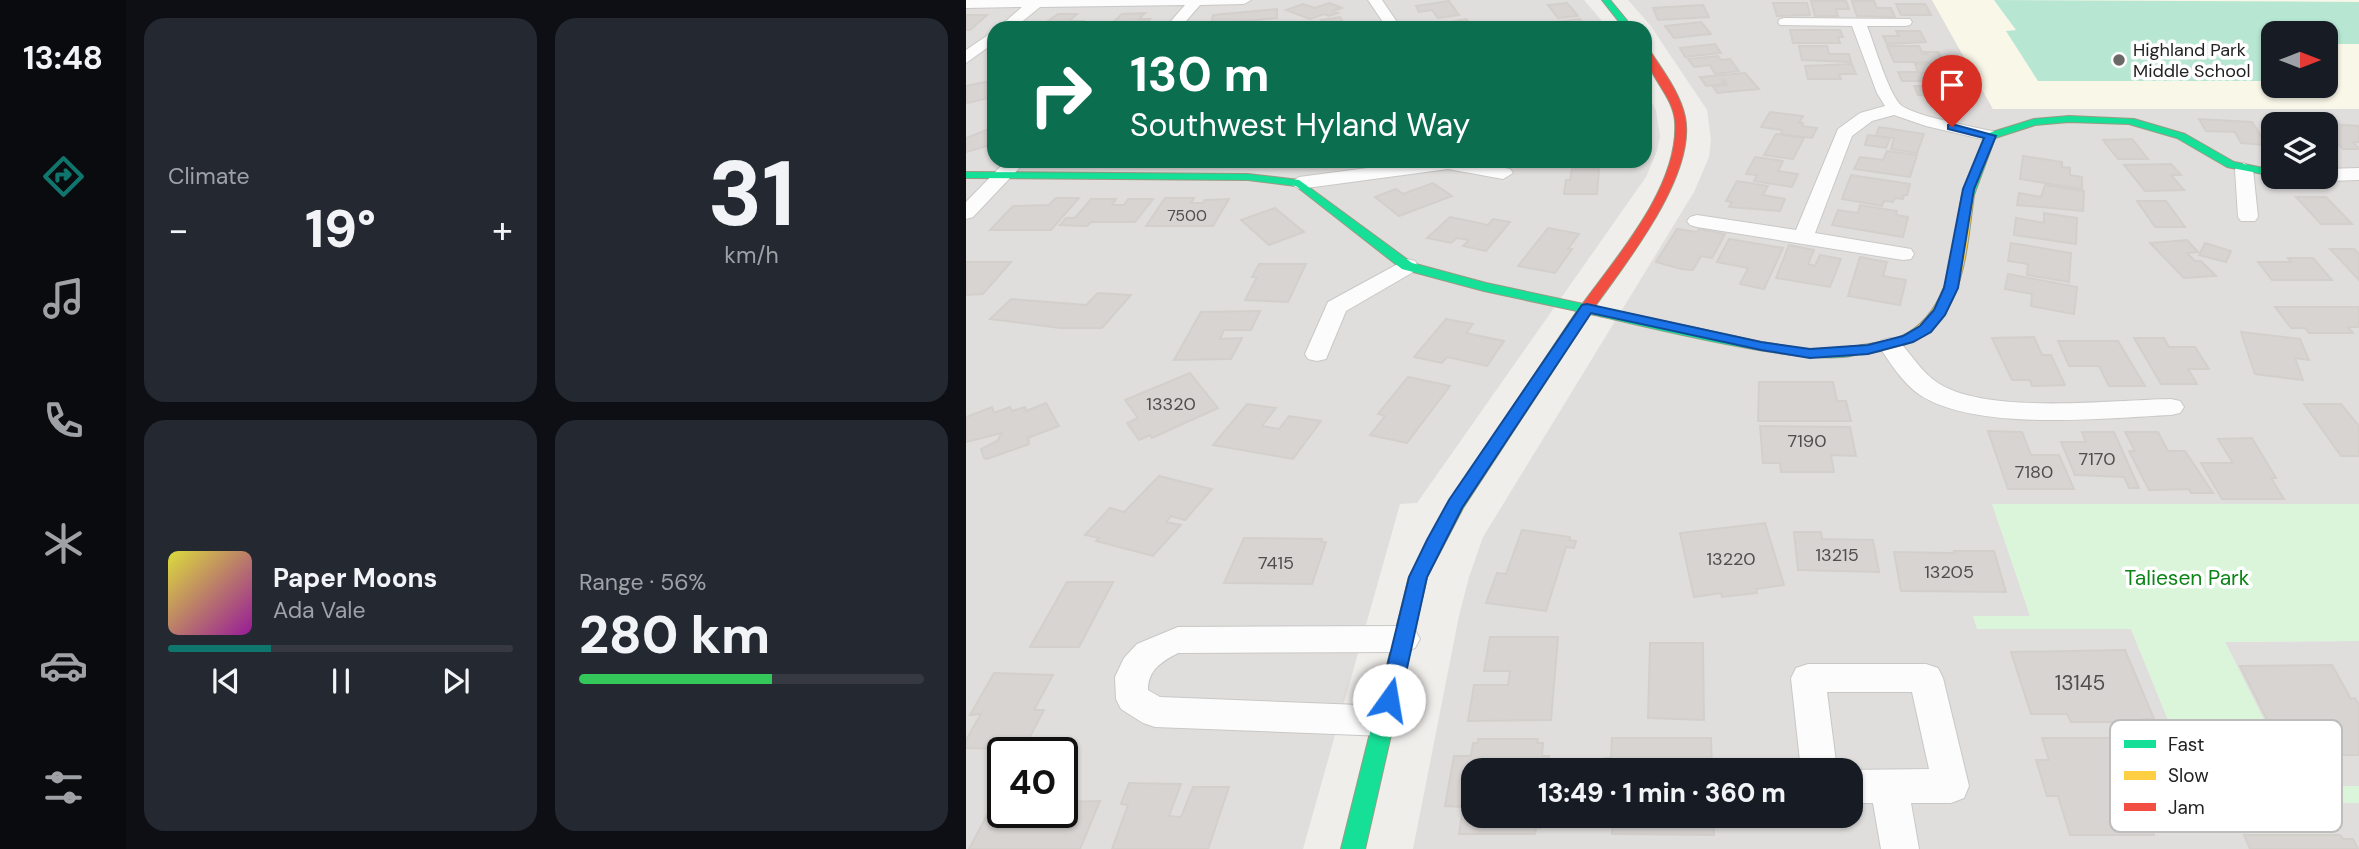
<!DOCTYPE html>
<meta charset="utf-8">
<style>
:root{--surface:#171b24;--page:#242831;--text:#f1f3f6;--muted:#9ea1a6;--line:#363941;--accent:#0f766e}
body{margin:0;font-family:"DM Sans",sans-serif;background:var(--page);color:var(--text);height:100vh;display:flex;flex-direction:column;font-size:26px;white-space:nowrap}
*{box-sizing:border-box;margin:0}
p{font-size:23px;color:var(--muted)}
.icon{flex:none;width:38px;height:38px;fill:none;stroke:currentColor;stroke-width:2;stroke-linecap:round;stroke-linejoin:round}
.map{position:relative;flex:1;overflow:hidden}
.sheet{display:flex;flex-direction:column;gap:18px;padding:18px;background:#0d0f14;width:840px}
.sheet>*{flex:none}
.guide{position:absolute;left:21px;top:21px;width:665px;height:147px;border-radius:21px;box-shadow:0 2px 5px #0004;background:#0b6e4f;color:#fff;overflow:hidden}
.needle{width:46px;rotate:90deg}
.tools{position:absolute;left:1295px;top:21px;display:grid;gap:14px}
.tools a{display:grid;place-items:center;width:77px;height:77px;border-radius:14px;background:var(--surface);box-shadow:0 2px 5px #0004;font-size:35px}
.speed{position:absolute;left:21px;top:737px;display:flex;gap:14px;font-size:35px;font-weight:700;text-align:center}
.speed>*{display:grid;place-content:center;width:91px;height:91px;border-radius:50%;background:var(--surface);box-shadow:0 2px 5px #0004;line-height:1}
.speed .limit{border:4px solid #111;border-radius:10px;background:#fff;color:#111}
.pin{position:absolute;display:grid;place-items:center;width:60px;height:60px;color:#fff;margin:-72px -30px;border-radius:50% 50% 50% 0;rotate:-45deg;box-shadow:0 0 7px #0007}
.pin .icon{rotate:45deg}
.me{position:absolute;width:77px;margin:-38px;rotate:13deg;stroke-linejoin:round;filter:drop-shadow(0 0 5px #0008)}
.turn{display:flex;align-items:center;gap:24px;height:147px;padding:0 28px;font-size:32px}
.turn .icon{width:91px;height:91px;stroke-width:2.5}
.turn b{display:block;font-size:49px;line-height:60px}
.big{font-size:52px;font-weight:800;line-height:1.1}
.sheet .tile{flex:1;display:flex;flex-direction:column;justify-content:center;gap:10px;min-width:0;padding:0 24px;border-radius:21px;background:var(--page)}
.sheet .dial{align-items:center;gap:0}
.dial b{font-size:91px;line-height:1}
.song{display:flex;align-items:center;gap:21px}
.cover{width:84px;height:84px;border-radius:10px;background:linear-gradient(135deg,hsl(60 70% 55%),hsl(300 70% 35%))}
.played{height:7px;border-radius:4px;background:linear-gradient(90deg,var(--accent) 30%,var(--line) 30%)}
.keys{display:flex;justify-content:space-around;direction:ltr}
.heat{display:flex;justify-content:space-between;align-items:center;font-size:38px;direction:ltr}
.charge{height:10px;border-radius:5px;background:linear-gradient(90deg,#34c759 56%,var(--line) 0)}
.sheet .tiles{flex:1;display:grid;gap:18px;grid-template-columns:repeat(2,1fr)}
.trip{position:absolute;left:495px;top:758px;width:402px;height:70px;border-radius:21px;background:var(--surface);box-shadow:0 2px 5px #0004;font-weight:800;line-height:70px;text-align:center}
main{display:flex;flex:1;min-height:0}
.dock{display:flex;flex-direction:column;width:126px;justify-content:space-around;align-items:center;background:#090b0e;color:var(--muted)}
.dock .icon{width:49px;height:49px}
.dock .on{color:var(--accent)}
.dock b{font-size:32px;color:var(--text)}
.map>svg:first-child{display:block}
</style>
<main>
<nav class="dock">
<b>13:48</b>
<svg class="icon on" aria-label="directions" viewBox="0 0 24 24"><path d="M12 3l9 9-9 9-9-9zM9 14v-3h6M13 9l2 2-2 2"/></svg>
<svg class="icon" aria-label="music" viewBox="0 0 24 24"><path d="M9 18V5l10-2v13"/><circle cx="6" cy="18" r="3"/><circle cx="16" cy="16" r="3"/></svg>
<svg class="icon" aria-label="phone" viewBox="0 0 24 24"><path d="M5 4h4l2 5-3 2q2 4 5 5l2-3 5 2v4C11 20 4 13 5 4z"/></svg>
<svg class="icon" aria-label="climate" viewBox="0 0 24 24"><path d="M12 3v18M4 7l16 10M4 17L20 7"/></svg>
<svg class="icon" aria-label="car" viewBox="0 0 24 24"><path d="M5 17H2v-5l4-1 3-4h7l3 4 3 1v5h-3M9 17h6M6 11h13"/><circle cx="7" cy="17" r="2"/><circle cx="17" cy="17" r="2"/></svg>
<svg class="icon" aria-label="filters" viewBox="0 0 24 24"><path d="M4 7h16M4 17h16"/><circle cx="9" cy="7" r="2"/><circle cx="15" cy="17" r="2"/></svg>
</nav>
<section class="sheet">
<div class="tiles">
<div class="tile"><p>Climate</p>
<div class="heat"><a>−</a><b class="big">19°</b><a>+</a></div>
</div>
<div class="tile dial"><b>31</b><p>km/h</p></div>
<div class="tile">
<div class="song"><i class="cover"></i><div><b>Paper Moons</b><p>Ada Vale</p></div></div>
<div class="played"></div>
<div class="keys"><svg class="icon" aria-label="previous" viewBox="0 0 24 24"><path d="M18 5L8 12l10 7zM5 5v14"/></svg><svg class="icon" aria-label="pause" viewBox="0 0 24 24"><path d="M8 5v14M16 5v14"/></svg><svg class="icon" aria-label="next" viewBox="0 0 24 24"><path d="M6 5l10 7-10 7zM19 5v14"/></svg></div>
</div>
<div class="tile"><p>Range · 56%</p><b class="big">280 km</b><div class="charge"></div></div>
</div>
</section>
<div class="map">
<svg width="1393" height="849" viewBox="0 0 1393 849">
<rect width="100%" height="100%" fill="#f0eeeb"/>
<!-- residential -->
<g fill="#dfdedc" fill-rule="evenodd">
<path d="M0,0H618L642,28H28V161H679V91L690,110L694,136L691,151L680,177L451,503L434,504L337,849H0ZM37,752H96V812H37Z"/>
<path d="M662,0H966L1027,109H1393V504H1027L1064,616H1008L1012,629H1165L1236,803H1393V849H447L493,616L503,577L517,537L728,192L743,157L745,140L741,110L684,25ZM1307,124H1360V177H1307ZM508,770H886V816H508Z"/>
<polygon points="1393,641 1393,786 1331,786 1259,642"/>
</g>
<!-- education -->
<path fill="#f8f7e8" fill-rule="evenodd" d="M966,0H1393V109H1027ZM1307,33H1360V86H1307Z"/>
<!-- park -->
<polygon fill="#daf5da" points="1026,504 1393,504 1393,641 1259,642 1331,786 1393,786 1393,803 1236,804 1165,629 1011,629 1007,616 1064,616"/>
<!-- pitch -->
<polygon fill="#b7e6d2" points="1028,0 1393,2 1393,44 1360,44 1360,33 1307,33 1306,81 1072,81 1040,31 1050,30"/>
<!-- building -->
<g fill="#d7d4d2" stroke="#d3d0cc" stroke-width="2">
<polygon points="483,1 493,15 472,18 466,10 453,12 450,6"/>
<polygon points="845,1 880,1 883,9 870,9 872,16 849,16"/>
<polygon points="886,1 908,1 911,8 925,8 929,17 891,16"/>
<polygon points="363,3 376,8 367,11 372,13 363,16 358,14 344,19 320,10 337,4 349,8"/>
<polygon points="601,3 612,16 592,18 582,5"/>
<polygon points="807,3 841,3 844,15 811,16"/>
<polygon points="930,4 959,4 965,15 935,15"/>
<polygon points="737,5 743,17 692,20 687,8"/>
<polygon points="311,9 311,18 245,24 247,15"/>
<polygon points="179,13 173,19 184,19 176,27 141,28 156,14"/>
<polygon points="92,14 111,14 103,21 117,21 109,28 72,28"/>
<polygon points="0,15 21,15 4,30 0,30"/>
<polygon points="374,17 380,28 392,28 359,28 355,20"/>
<polygon points="500,19 507,26 471,28 469,25"/>
<polygon points="614,19 619,28 593,28 590,22"/>
<polygon points="735,22 745,34 708,38 699,26"/>
<polygon points="824,30 874,30 877,37 872,37 874,43 827,43"/>
<polygon points="930,31 954,31 960,42 921,44 917,36 933,36"/>
<polygon points="749,44 755,53 719,57 714,48"/>
<polygon points="833,46 861,46 863,54 883,54 885,62 836,60"/>
<polygon points="921,46 953,46 957,54 961,54 959,52 972,52 978,62 928,62"/>
<polygon points="752,56 755,60 764,59 773,71 749,74 744,65 728,67 722,59"/>
<polygon points="886,64 890,74 873,74 875,79 842,79 839,66"/>
<polygon points="949,64 979,64 988,80 962,80 959,73 955,73 958,81 936,81 932,72 952,72"/>
<polygon points="779,73 793,89 751,93 747,86 761,85 758,80 756,80 758,84 740,86 734,77"/>
<polygon points="28,80 28,91 22,93 26,97 2,103 0,101 0,86"/>
<polygon points="948,86 984,86 988,95 952,95"/>
<polygon points="804,112 837,116 833,123 837,123 836,126 851,128 846,138 815,134 816,130 795,127"/>
<polygon points="1233,119 1286,122 1301,145 1275,143 1269,132 1240,131"/>
<polygon points="1349,123 1393,126 1393,142 1387,142 1393,149 1377,149 1360,133 1360,124"/>
<polygon points="28,127 28,144 0,152 0,138"/>
<polygon points="913,127 958,134 951,153 925,149 928,138 910,136"/>
<polygon points="810,134 838,138 827,159 798,155"/>
<polygon points="902,135 924,138 920,148 899,145"/>
<polygon points="1166,139 1182,159 1152,159 1137,140"/>
<polygon points="921,151 951,155 944,177 888,169 894,157 917,160"/>
<polygon points="1057,156 1096,162 1096,167 1104,168 1104,175 1116,177 1116,189 1054,179"/>
<polygon points="789,157 817,161 812,171 832,174 826,187 788,181 791,175 780,174"/>
<polygon points="1205,164 1215,175 1205,175 1218,190 1179,191 1158,165"/>
<polygon points="606,169 633,169 631,194 598,194 600,180 604,180"/>
<polygon points="885,175 944,184 941,195 938,195 937,199 929,198 927,202 918,201 916,206 876,199"/>
<polygon points="771,181 802,186 797,195 819,199 814,211 763,207 766,202 760,201"/>
<polygon points="467,183 486,196 433,216 409,197 430,189 437,194"/>
<polygon points="1079,185 1118,191 1117,211 1051,205 1053,193 1075,197"/>
<polygon points="1330,197 1360,197 1386,224 1355,224"/>
<polygon points="90,198 113,198 85,230 24,230 47,206 83,205"/>
<polygon points="199,198 228,198 225,203 237,203 239,200 263,199 247,226 180,226"/>
<polygon points="125,199 150,199 146,205 158,205 162,199 187,199 169,222 125,222 121,226 94,225 100,218 109,218"/>
<polygon points="1171,201 1200,201 1219,227 1189,227"/>
<polygon points="894,205 931,211 930,215 942,217 937,237 866,225 872,210 892,213"/>
<polygon points="309,208 338,232 303,245 275,220"/>
<polygon points="1078,213 1111,218 1110,244 1048,235 1050,218 1078,223"/>
<polygon points="484,217 522,225 527,219 544,222 520,251 497,246 503,240 491,238 485,243 461,238"/>
<polygon points="582,228 613,234 602,249 606,249 589,273 552,266"/>
<polygon points="711,229 731,232 733,229 759,234 746,258 735,256 727,270 715,269 690,262"/>
<polygon points="763,239 817,248 798,289 774,284 782,268 751,262"/>
<polygon points="1221,240 1232,252 1221,253 1229,261 1235,261 1250,276 1218,278 1184,243"/>
<polygon points="1045,243 1105,253 1103,282 1061,275 1062,264 1042,261"/>
<polygon points="1239,243 1265,251 1260,262 1233,255"/>
<polygon points="823,245 848,250 842,264 849,266 854,255 875,259 864,287 810,278"/>
<polygon points="1364,249 1388,249 1393,254 1393,280"/>
<polygon points="894,257 921,262 917,276 940,280 934,305 882,296"/>
<polygon points="1322,258 1347,258 1366,280 1306,280 1292,262 1325,262"/>
<polygon points="0,262 45,262 17,294 0,295"/>
<polygon points="293,264 340,264 322,302 279,300 291,277 286,277"/>
<polygon points="1042,274 1111,287 1108,314 1065,306 1066,294 1039,289"/>
<polygon points="132,293 165,295 136,328 94,328 24,319 45,299 120,305"/>
<polygon points="1309,307 1393,307 1393,327 1382,327 1387,333 1343,333 1339,328 1325,328"/>
<polygon points="294,311 285,330 258,330 254,339 276,338 265,359 208,360 235,312"/>
<polygon points="480,319 507,324 500,333 538,341 521,366 481,357 476,363 448,357"/>
<polygon points="1275,332 1334,339 1343,360 1329,358 1337,380 1289,374"/>
<polygon points="1068,337 1076,355 1085,355 1099,385 1066,386 1064,380 1046,380 1026,338"/>
<polygon points="1168,338 1198,338 1203,347 1229,347 1243,369 1222,369 1231,384 1195,384"/>
<polygon points="1092,341 1152,341 1179,386 1143,386 1133,366 1103,366"/>
<polygon points="224,373 252,408 186,438 184,435 173,440 161,423 172,418 159,400"/>
<polygon points="442,377 484,386 441,443 404,435 419,416 412,414"/>
<polygon points="793,382 867,382 871,401 880,401 885,421 792,421"/>
<polygon points="80,403 93,426 62,438 63,444 21,459 18,458 15,449 31,441 36,433 0,442 0,417 26,407 28,413 44,407 46,411 59,407 60,411"/>
<polygon points="281,404 310,408 296,426 313,429 323,416 355,421 327,459 247,445"/>
<polygon points="1338,404 1375,404 1393,426 1393,456 1375,456"/>
<polygon points="794,426 884,427 890,456 865,455 868,472 815,472 814,463 797,463"/>
<polygon points="1022,431 1056,432 1065,455 1093,455 1108,489 1042,489"/>
<polygon points="1116,432 1148,432 1173,488 1163,488 1158,477 1109,475 1095,442 1120,442"/>
<polygon points="1159,432 1192,432 1202,451 1219,451 1247,493 1225,493 1223,489 1183,490 1163,451 1169,451"/>
<polygon points="1286,438 1310,478 1305,478 1318,499 1256,499 1235,463 1267,463 1252,439"/>
<polygon points="193,476 246,489 219,520 205,516 200,522 215,525 187,556 130,541 133,538 119,535 144,508 158,512"/>
<polygon points="799,523 818,585 790,589 791,593 756,597 755,593 728,597 714,533"/>
<polygon points="556,530 604,537 603,540 610,541 608,548 600,547 580,611 520,603 531,573 540,574"/>
<polygon points="828,532 855,532 856,539 907,540 913,572 832,570"/>
<polygon points="278,538 356,539 355,542 360,542 346,584 258,583"/>
<polygon points="988,551 1028,551 1040,592 935,591 928,552 989,553"/>
<polygon points="101,582 147,582 113,647 64,647"/>
<polygon points="524,637 592,637 585,720 502,721 508,685 542,685 544,671 518,671"/>
<polygon points="684,643 737,643 738,720 682,718"/>
<polygon points="1159,650 1188,719 1177,719 1181,729 1154,730 1151,722 1105,722 1101,714 1065,714 1045,652"/>
<polygon points="1366,665 1385,699 1389,698 1393,705 1393,755 1319,755 1274,666"/>
<polygon points="28,673 87,675 68,710 78,710 57,750 0,748 0,740 15,714 4,715"/>
<polygon points="646,738 745,738 746,770 639,770 639,758 645,758"/>
<polygon points="1076,738 1152,738 1153,743 1160,744 1190,826 1185,826 1188,835 1104,835 1092,796 1081,796 1070,760 1083,760"/>
<polygon points="512,739 572,739 571,743 577,743 576,756 583,756 582,770 508,770 508,816 577,816 574,828 570,827 569,834 493,834 497,807 479,806 488,756 505,756 507,743 512,743"/>
<polygon points="163,783 215,784 203,816 215,817 227,787 263,787 242,849 146,849 162,805 155,804"/>
<polygon points="134,801 114,849 3,849 28,802 37,802 37,812 96,812 96,802"/>
<polygon points="636,816 747,816 748,835 646,834 647,822 636,822"/>
<polygon points="1278,835 1374,835 1377,839 1387,839 1392,849 1284,849"/>
</g>
<g fill="none" stroke-linecap="round" stroke-linejoin="round">
<defs>
<g id="street">
<polygon points="0,0 285,0 278,4 234,5 214,28 199,28 219,5 74,7 48,28 32,28 56,7 0,8"/>
<polygon points="402,0 416,0 435,28 421,28"/>
<path d="M819,18L944,19L946,22L944,25L939,26H901C908,43 923,96 936,106C952,117 1009,127 1030,132L1033,136L1024,141L960,126L928,115L906,121L886,136L849,233L945,249L948,254L945,259L937,260L731,227L724,225L721,221L724,217L731,215L830,230L872,129L894,113L919,106L911,93L886,26L814,25L812,22L814,19Z"/>
<polygon points="28,31 28,43 0,63 0,50"/>
<polygon points="40,161 60,161 7,217 0,219 0,202"/>
<polygon points="455,161 502,161 544,169 547,173 537,179 482,169 333,189 323,183 333,177"/>
<polygon points="1278,163 1287,169 1292,217 1289,221 1275,221 1272,217 1269,169"/>
<polygon points="1393,168 1393,180 1360,181 1352,177 1360,177 1360,169"/>
<polygon points="441,259 449,261 452,266 449,271 380,311 360,359 351,361 342,359 339,354 362,302"/>
<path d="M924,338L932,340C945,354 956,373 972,383C1022,415 1145,400 1205,399L1214,401L1218,407L1214,413L1205,415C1138,418 1011,432 954,395C937,384 923,361 912,345L916,340Z"/>
<path d="M438,626L449,630L454,639L449,648L438,652L212,653C195,662 182,670 182,690L194,697L419,706L431,710L436,721L431,732L419,736L189,727L177,723L155,709L150,699L149,677L158,658L171,644L212,627Z"/>
<polygon points="842,664 960,664 972,668 977,678 1003,786 998,798 985,803 945,803 953,849 915,849 907,803 886,803 886,770 883,770 963,769 946,692 861,692 871,770 835,770 825,678 830,668"/>
</g>
<g id="fast">
<polygon points="636,0 644,0 667,28 658,28"/>
<polygon points="1103,116 1168,119 1219,134 1268,162 1307,170 1307,176 1261,167 1211,138 1163,124 1103,122 1069,125 1029,138 1008,195 1006,198 998,198 996,195 1020,134 1068,119"/>
<path d="M0,172L282,174L333,180L446,263L520,283L795,342L844,350L892,346L899,350C871,377 667,323 624,314L497,508L461,577L399,849H375L443,577L484,501L611,311L518,291L436,269L330,186L282,180L0,178Z"/>
</g>
<path id="slow" d="M1002,191L1008,195C999,257 999,332 924,349C913,351 898,356 887,353L885,350L887,347C902,343 920,343 934,337C987,313 988,245 996,195Z"/>
<path id="jam" d="M679,48L684,51C697,71 714,93 719,117C731,177 655,269 622,316L617,317L610,313C646,262 714,188 709,121C707,94 679,74 679,48Z"/>
</defs>
<!-- street casing -->
<use href="#street" stroke="#c9c8c7" stroke-width="2"/>
<!-- fast casing -->
<use href="#fast" stroke="#999a82" stroke-width="2"/>
<!-- slow casing -->
<use href="#slow" stroke="#999a82" stroke-width="2"/>
<!-- jam casing -->
<use href="#jam" stroke="#999a82" stroke-width="2"/>
<!-- street -->
<use href="#street" fill="#fdfcfc" fill-rule="evenodd"/>
<!-- fast -->
<use href="#fast" fill="#16e098" fill-rule="evenodd"/>
<!-- slow -->
<use href="#slow" fill="#ffcf43" fill-rule="evenodd"/>
<!-- jam -->
<use href="#jam" fill="#f24e42" fill-rule="evenodd"/>
</g>
<!-- route -->
<polygon fill="#1a73e8" stroke="#114b97" stroke-width="2" points="986,124 1030,136 1008,189 992,288 979,315 965,332 947,342 902,354 844,358 795,350 625,313 496,508 461,577 434,700 431,707 423,709 416,707 413,700 443,577 461,540 483,500 616,305 621,304 795,342 844,349 902,345 937,336 954,326 968,310 978,288 997,189 1018,138 982,129 982,125"/>
<!-- markers -->
<circle fill="#6a6968" stroke="#fff" stroke-width="2.5" cx="1153" cy="60" r="7"/>
<g text-anchor="middle" dominant-baseline="central" stroke-width="7" stroke-linejoin="round" paint-order="stroke">
<!-- far-number labels -->
<g font-size="16" fill="#4f4e4e">
<text x="221" y="215">7500</text>
</g>
<!-- far-poi labels -->
<g font-size="18" fill="#222" stroke="#fff" text-anchor="start">
<text x="1167" y="50">Highland Park<tspan x="1167" dy="21">Middle School</tspan></text>
</g>
<!-- number labels -->
<g font-size="18" fill="#4f4e4e">
<text x="205" y="404">13320</text>
<text x="841" y="441">7190</text>
<text x="1131" y="459">7170</text>
<text x="1068" y="472">7180</text>
<text x="871" y="555">13215</text>
<text x="765" y="559">13220</text>
<text x="310" y="563">7415</text>
<text x="983" y="572">13205</text>
</g>
<!-- park labels -->
<g font-size="21" fill="#0c8416" stroke="#fff">
<text x="1221" y="578">Taliesen Park</text>
</g>
<!-- near-number labels -->
<g font-size="21" fill="#4f4e4e">
<text x="1114" y="683">13145</text>
</g>
</g>
<!-- legend -->
<rect x="1144" y="720" width="232" height="112" rx="10" fill="#fff" stroke="#bdbdbd" stroke-width="2"/>
<rect x="1158" y="740" width="32" height="8" fill="#16e098"/>
<rect x="1158" y="771" width="32" height="9" fill="#ffcf43"/>
<rect x="1158" y="803" width="32" height="8" fill="#f24e42"/>
<g font-size="19" fill="#222">
<text x="1202" y="751">Fast</text>
<text x="1202" y="782">Slow</text>
<text x="1202" y="814">Jam</text>
</g>
</svg>
<div class="tools">
<a><svg class="needle" viewBox="-14 -14 28 28"><path d="M0-13l5 13h-10z" fill="#e53935"/><path d="M0 13l5-13h-10z" fill="#9ea1a6"/></svg></a>
<a><svg class="icon" aria-label="layers" viewBox="0 0 24 24"><path d="M12 4l9 5-9 5-9-5zM3 14l9 5 9-5"/></svg></a>
</div>
<div class="speed"><div class="limit">40</div></div>
<div class="pin" style="left:986px;top:127px;background:#d93025"><svg class="icon" aria-label="arrive" viewBox="0 0 24 24"><path d="M6 21V4h12l-3 4 3 4H6"/></svg></div>
<svg class="me" style="left:423px;top:700px" viewBox="-20 -20 40 40"><circle r="19" fill="#fff"/><path d="M0-13L10 11 0 6-10 11z" fill="#1a73e8"/></svg>
<div class="trip">13:49 · 1 min · 360 m</div>
<div class="guide">
<div class="turn"><svg class="icon" aria-label="right" viewBox="0 0 24 24"><path d="M7 20v-9h11M14 6l5 5-5 5"/></svg><div><b>130 m</b>Southwest Hyland Way</div></div>
</div>
</div>
</main>
